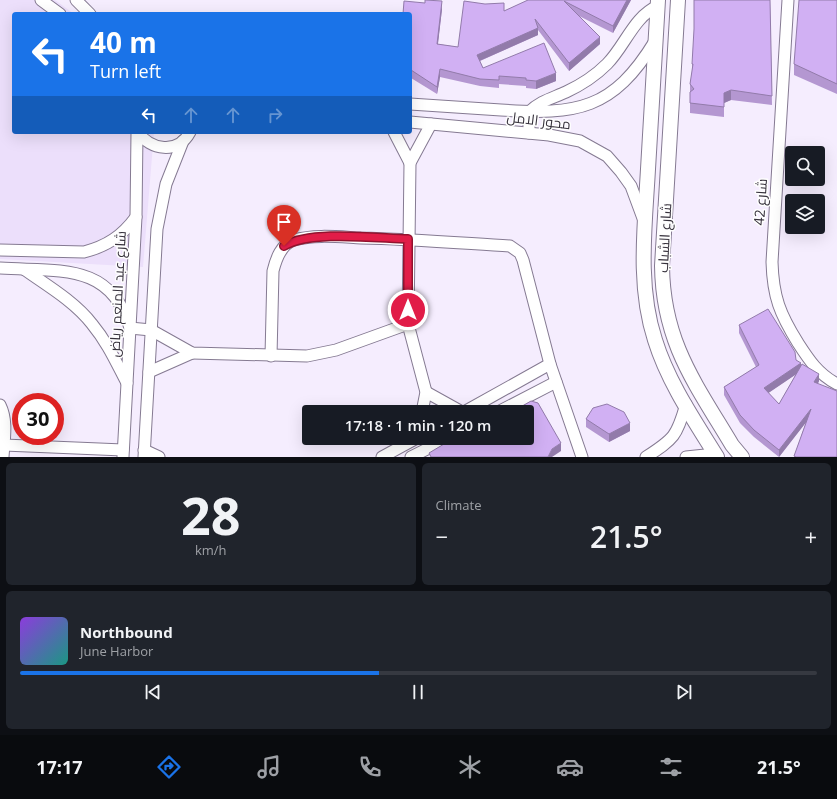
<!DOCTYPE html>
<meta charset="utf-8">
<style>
:root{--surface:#171b24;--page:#20242c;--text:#f1f3f6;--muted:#9ea1a6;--line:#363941;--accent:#1a73e8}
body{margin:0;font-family:"Open Sans",Cairo,sans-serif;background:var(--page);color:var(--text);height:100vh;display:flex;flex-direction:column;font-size:15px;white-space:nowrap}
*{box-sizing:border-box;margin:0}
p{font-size:13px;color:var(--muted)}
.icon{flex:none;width:22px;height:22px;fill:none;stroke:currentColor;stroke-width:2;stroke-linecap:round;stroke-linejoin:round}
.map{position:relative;height:457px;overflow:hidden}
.side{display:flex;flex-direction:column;gap:6px;padding:6px;background:#0d0f14;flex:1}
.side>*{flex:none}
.guide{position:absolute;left:12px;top:12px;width:400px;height:122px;border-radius:4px;box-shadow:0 4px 16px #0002;background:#1a73e8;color:#fff;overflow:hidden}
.fabs{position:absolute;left:785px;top:146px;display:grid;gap:8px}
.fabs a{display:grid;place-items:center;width:40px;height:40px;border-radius:4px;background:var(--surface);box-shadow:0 4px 16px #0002;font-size:20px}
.speed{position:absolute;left:12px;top:393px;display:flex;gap:8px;font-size:20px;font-weight:700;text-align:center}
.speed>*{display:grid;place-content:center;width:52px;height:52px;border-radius:50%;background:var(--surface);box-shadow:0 4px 16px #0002;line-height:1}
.speed .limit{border:6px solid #d22;background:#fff;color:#111}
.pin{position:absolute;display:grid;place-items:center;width:34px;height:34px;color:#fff;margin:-41px -17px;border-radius:50% 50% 50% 0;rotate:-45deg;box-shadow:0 0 4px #0007}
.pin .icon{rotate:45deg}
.me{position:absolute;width:44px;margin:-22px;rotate:0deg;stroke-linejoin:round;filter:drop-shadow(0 0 3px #0008)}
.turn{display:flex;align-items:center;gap:14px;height:84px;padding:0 12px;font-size:18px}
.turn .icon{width:52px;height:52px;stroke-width:2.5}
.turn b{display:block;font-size:28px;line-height:34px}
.lanes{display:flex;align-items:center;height:38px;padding:0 12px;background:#0003;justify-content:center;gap:20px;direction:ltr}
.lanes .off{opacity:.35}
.big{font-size:30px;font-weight:600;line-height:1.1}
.side .card{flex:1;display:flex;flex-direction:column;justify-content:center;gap:6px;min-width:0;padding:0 14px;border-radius:6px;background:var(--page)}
.side .dial{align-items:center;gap:0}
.dial b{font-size:52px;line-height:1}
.song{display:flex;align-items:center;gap:12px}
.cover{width:48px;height:48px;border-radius:6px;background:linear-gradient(135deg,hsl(270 70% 55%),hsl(170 70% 35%))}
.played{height:4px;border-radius:2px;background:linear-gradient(90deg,var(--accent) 45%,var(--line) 45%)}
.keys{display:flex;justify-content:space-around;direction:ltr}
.heat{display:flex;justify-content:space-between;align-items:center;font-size:22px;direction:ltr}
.side .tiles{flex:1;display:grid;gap:6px;grid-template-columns:1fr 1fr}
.card:last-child{grid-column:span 2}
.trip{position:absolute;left:302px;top:405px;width:232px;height:40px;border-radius:4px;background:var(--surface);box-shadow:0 4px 16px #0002;font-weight:600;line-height:40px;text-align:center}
.tab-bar{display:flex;height:64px;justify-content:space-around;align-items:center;background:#090b0e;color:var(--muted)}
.tab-bar .icon{width:28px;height:28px}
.tab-bar .active{color:var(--accent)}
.tab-bar b{font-size:18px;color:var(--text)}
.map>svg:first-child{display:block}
</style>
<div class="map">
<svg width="837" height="457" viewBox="0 0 837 457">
<rect width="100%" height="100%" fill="#f5edfe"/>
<!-- built -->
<polygon fill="#ecdffb" points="0,0 55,0 74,14 14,14 14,132 154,132 143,267 0,259"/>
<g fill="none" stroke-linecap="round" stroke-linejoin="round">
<defs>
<g id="minor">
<polyline points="41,0 60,14"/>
<polyline points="76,0 90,14"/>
<path d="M788,0L772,262C773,297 780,314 798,343C809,360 818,374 837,384"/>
<path d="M410,104C440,106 471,108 501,110C577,115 613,110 655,41"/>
<polyline points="410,122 549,135 580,141 607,156 621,172 631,186 644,221"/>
<path d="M138,132C150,150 178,155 190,132"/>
<polyline points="394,132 410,163"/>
<path d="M529,133V112C540,101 553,98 566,92C581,85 595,76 607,64C625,46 634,16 658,6"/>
<path d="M0,250L84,252C107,246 122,236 136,217"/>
<path d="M0,268C56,272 111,261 130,328L151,330L192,353L307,356L336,350L408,324"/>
<path d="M25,270C48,286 75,302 92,324C107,342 116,362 127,383"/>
<path d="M271,356L273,271C276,259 281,244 294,240C315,234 340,237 361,238C411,239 460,243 510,246L520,253L523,260L550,364L582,457"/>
<polyline points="149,372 192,353"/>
<polyline points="426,392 462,412"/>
<path d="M0,405C8,421 4,440 3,457"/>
<polyline points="422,412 426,392 408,324 410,163 431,124"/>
<polyline points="464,412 550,364"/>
<polyline points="498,412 556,382"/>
<polyline points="4,445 123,450"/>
<polyline points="144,450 159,457"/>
<polyline points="123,457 136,217 137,132"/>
<polyline points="144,457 157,229 166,184 183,141"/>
<polyline points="382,457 417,438"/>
<polyline points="411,457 449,438"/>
<path d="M646,457C674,439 677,436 686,404"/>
<polyline points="686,457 715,454"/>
</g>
<g id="tertiary">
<path d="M658,0C655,56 651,113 648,169C645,225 637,285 655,340C668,382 694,420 717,457"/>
<path d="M678,0L662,266C663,342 695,383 732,445L742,457"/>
</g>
</defs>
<!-- minor casing -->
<use href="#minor" stroke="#857a92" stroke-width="13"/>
<!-- tertiary casing -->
<use href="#tertiary" stroke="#857a92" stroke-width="16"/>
<!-- minor -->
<use href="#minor" stroke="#fff" stroke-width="11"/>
<!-- tertiary -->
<use href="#tertiary" stroke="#fff" stroke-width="14"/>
</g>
<!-- wall -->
<g fill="#b497d1" fill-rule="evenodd">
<polygon points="527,0 631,0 613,33 579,16 600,44 569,71 538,30 538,35 480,61 483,68 556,81 536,89 526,88 526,86 499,84 499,88 480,86 440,77 437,94 411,78 410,14 442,9 438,44 458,47 504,11 527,1"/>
<polygon points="770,0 772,105 731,100 724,103 724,117 690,113 690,84 692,73 692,64"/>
<polygon points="837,0 837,94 794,75 794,64"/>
<path d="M739,325L796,360L819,381L818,384L837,457H794L806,422L779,457L754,437L740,423L724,395V387L756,367L739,333ZM796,374L779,404L768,393Z"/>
<polygon points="586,419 630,431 609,442 586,427"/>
</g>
<!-- shaded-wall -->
<g fill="#927baa">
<polygon points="627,0 631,0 613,33 613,26"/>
<polygon points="442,1 442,9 437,51 437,44"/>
<polygon points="538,28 538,35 477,62 477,55"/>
<polygon points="600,37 600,44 569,71 569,63"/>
<polygon points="440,69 440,77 437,94 437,87"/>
<polygon points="411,70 411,78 410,84 410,76"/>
<polygon points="556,73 556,81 536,89 536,81"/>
<polygon points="731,90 731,100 724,103 724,117 724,93"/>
<polygon points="801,363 801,371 764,396 764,388"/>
<polygon points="819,374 819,381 814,390 814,382"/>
<polygon points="811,409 811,416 779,457 779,450"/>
<polygon points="630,423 630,431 609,442 609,434"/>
<polygon points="561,443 561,451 552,457 548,457 552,449"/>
</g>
<!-- building -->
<g fill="#d1b0f3" stroke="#927baa">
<polygon points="425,0 442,1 437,44 458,47 464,1 485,4 504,3 504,11 528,0 627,0 613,26 564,1 600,37 569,63 535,19 538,28 477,55 483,68 544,43 556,73 536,81 526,80 526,78 499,76 499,80 480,79 440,69 437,87 411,70 410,76 410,14 403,14 404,1 425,3"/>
<polygon points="694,0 770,0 772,96 731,90 724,93 724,107 690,103 690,92 694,89 690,84 693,64 692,64 694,29"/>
<polygon points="799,0 837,0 837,84 794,64"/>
<polygon points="768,309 795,352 796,360 801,363 764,388 779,404 802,364 819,374 814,382 837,391 837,457 796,457 794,456 811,409 779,450 754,430 740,415 724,387 759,365 739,325"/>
<polygon points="531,401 538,403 561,443 552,449 548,457 431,457 429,453 449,441 448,439 450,438 527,438 527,412 512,412"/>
<polygon points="607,404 624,412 630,423 609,434 586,419 593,408"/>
</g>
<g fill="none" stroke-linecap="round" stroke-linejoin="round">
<defs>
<path id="route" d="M284,246C311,230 375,238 408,239V310"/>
</defs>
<!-- route casing -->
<use href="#route" stroke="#92132f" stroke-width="10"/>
<!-- route -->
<use href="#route" stroke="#e11d48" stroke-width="7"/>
</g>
<g text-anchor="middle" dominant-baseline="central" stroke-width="3" stroke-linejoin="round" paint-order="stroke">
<!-- street labels -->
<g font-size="14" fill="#36313c" stroke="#fefefe">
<text transform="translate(539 120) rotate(7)">محور الامل</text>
<text transform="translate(760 202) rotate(-86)">شارع 42</text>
<text transform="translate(664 238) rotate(-87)">شارع الشباب</text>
<text transform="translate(117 294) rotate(-87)">شارع عبد المنعم رياض</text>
</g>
</g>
</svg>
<div class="fabs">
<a><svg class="icon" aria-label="search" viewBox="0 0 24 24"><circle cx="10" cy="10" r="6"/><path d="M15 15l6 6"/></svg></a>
<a><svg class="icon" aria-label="layers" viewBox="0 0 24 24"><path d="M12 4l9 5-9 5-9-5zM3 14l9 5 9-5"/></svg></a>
</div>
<div class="speed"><div class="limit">30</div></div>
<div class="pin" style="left:284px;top:246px;background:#d93025"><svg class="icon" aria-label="arrive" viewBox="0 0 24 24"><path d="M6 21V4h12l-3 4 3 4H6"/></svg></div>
<svg class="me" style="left:408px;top:310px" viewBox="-20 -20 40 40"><circle r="17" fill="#e11d48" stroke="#fff" stroke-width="3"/><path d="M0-11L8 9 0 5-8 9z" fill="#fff"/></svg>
<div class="trip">17:18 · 1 min · 120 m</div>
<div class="guide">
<div class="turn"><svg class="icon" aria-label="left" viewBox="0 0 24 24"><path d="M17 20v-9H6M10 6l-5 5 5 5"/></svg><div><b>40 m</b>Turn left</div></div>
<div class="lanes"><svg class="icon" aria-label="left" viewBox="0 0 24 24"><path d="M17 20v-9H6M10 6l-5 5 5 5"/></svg><svg class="icon off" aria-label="ahead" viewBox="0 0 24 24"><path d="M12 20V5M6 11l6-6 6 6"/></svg><svg class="icon off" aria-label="ahead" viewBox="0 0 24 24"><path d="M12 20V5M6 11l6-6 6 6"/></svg><svg class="icon off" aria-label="right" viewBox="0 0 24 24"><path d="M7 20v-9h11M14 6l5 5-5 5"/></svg></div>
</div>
</div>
<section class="side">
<div class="tiles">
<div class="card dial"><b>28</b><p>km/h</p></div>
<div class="card"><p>Climate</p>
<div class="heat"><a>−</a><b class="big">21.5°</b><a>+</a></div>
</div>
<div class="card">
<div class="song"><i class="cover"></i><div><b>Northbound</b><p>June Harbor</p></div></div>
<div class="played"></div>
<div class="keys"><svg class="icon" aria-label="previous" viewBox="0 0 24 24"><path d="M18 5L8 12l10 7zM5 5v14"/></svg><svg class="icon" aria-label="pause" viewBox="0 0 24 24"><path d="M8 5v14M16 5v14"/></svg><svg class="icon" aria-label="next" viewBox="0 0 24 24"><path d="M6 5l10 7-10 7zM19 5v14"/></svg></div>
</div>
</div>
</section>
<nav class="tab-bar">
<b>17:17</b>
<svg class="icon active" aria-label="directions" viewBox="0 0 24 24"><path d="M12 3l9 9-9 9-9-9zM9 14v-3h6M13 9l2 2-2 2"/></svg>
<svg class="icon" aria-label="music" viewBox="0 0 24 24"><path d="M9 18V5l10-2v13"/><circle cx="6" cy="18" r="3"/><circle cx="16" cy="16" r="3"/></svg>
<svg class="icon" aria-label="phone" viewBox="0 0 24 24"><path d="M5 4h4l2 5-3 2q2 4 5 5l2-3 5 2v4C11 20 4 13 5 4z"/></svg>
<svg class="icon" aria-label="climate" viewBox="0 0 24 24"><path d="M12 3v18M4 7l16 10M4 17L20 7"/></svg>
<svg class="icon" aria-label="car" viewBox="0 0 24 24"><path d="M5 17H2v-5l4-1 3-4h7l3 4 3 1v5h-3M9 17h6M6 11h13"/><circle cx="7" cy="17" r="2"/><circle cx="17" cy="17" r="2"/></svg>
<svg class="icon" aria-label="filters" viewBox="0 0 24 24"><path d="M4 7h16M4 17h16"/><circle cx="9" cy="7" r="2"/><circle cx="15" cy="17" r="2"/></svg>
<b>21.5°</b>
</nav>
